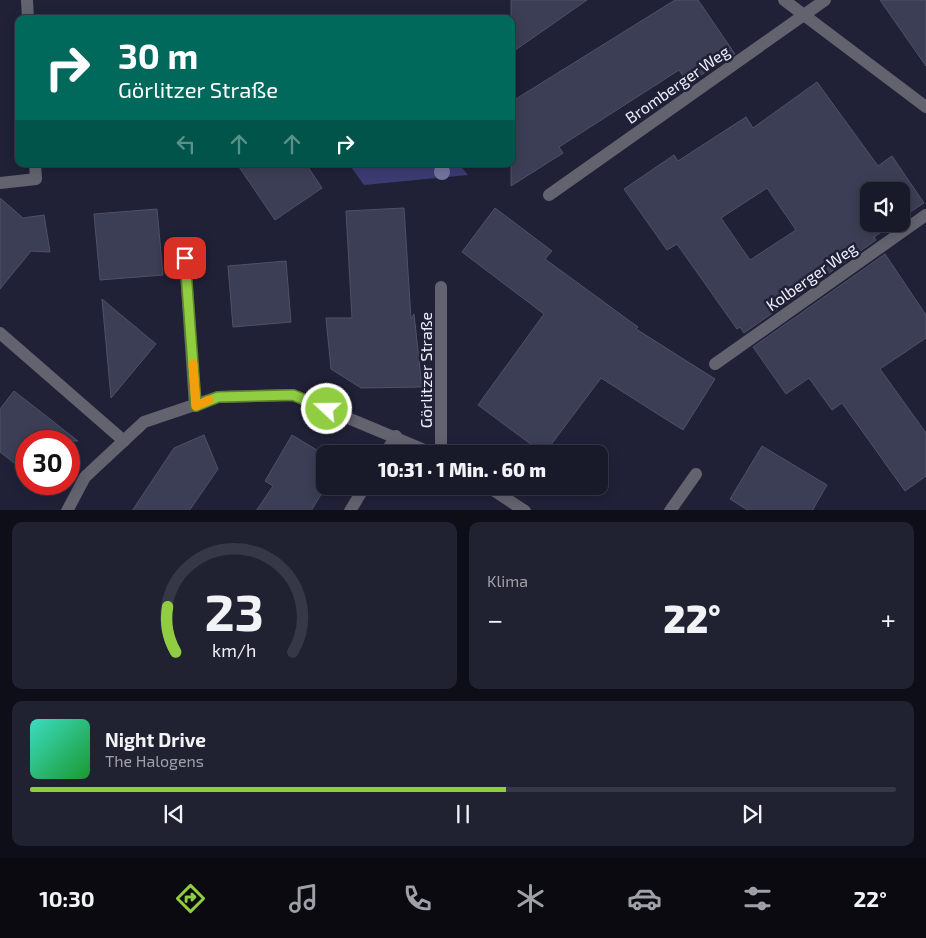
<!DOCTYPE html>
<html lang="de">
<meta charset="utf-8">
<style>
:root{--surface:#181929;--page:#212231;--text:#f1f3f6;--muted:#9fa0a8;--line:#363846;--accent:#90cd41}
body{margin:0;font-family:"Exo 2",sans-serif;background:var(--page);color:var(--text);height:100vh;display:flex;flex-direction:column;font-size:19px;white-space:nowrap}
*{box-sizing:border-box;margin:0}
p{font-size:16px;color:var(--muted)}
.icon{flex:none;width:28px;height:28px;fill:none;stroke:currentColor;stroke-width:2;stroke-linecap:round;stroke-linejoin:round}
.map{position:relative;height:510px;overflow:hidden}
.side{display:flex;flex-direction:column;gap:12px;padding:12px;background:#0d0e17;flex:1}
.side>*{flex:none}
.banner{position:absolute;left:15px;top:15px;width:500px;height:152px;border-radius:10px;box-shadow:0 2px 12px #0003,0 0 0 1px var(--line);background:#00695c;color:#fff;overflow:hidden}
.tools{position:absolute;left:860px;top:182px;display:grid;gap:10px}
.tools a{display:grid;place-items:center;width:50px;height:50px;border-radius:10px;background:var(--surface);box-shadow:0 2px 12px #0003,0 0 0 1px var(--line);font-size:25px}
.speed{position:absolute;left:15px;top:430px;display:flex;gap:10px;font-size:25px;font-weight:700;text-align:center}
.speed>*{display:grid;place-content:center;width:65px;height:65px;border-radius:50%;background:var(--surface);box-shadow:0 2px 12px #0003,0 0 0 1px var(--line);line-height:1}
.speed .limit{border:8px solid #d22;background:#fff;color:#111}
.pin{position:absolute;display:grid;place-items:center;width:42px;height:42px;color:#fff;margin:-21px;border-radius:10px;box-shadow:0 2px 8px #0006}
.me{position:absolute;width:55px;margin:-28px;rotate:291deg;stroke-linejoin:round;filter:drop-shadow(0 0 4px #0008)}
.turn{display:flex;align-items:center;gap:18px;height:105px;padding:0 20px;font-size:22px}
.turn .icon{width:65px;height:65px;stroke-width:2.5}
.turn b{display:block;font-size:35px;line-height:42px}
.lanes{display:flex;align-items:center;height:48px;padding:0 20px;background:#0003;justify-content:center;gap:25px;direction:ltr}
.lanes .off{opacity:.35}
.big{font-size:38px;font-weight:800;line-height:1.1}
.side .tile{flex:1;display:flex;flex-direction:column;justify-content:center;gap:8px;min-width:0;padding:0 18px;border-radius:10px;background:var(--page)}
.side .dial{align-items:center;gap:0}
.dial svg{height:130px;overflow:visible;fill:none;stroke:var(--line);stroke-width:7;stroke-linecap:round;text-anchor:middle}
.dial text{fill:var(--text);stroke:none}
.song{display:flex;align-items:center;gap:15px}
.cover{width:60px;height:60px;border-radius:8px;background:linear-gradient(135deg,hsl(170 70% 55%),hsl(130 70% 35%))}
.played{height:5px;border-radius:2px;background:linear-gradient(90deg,var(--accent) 55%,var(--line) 55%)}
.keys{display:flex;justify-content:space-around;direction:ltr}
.heat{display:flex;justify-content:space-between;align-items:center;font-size:28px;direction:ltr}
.side .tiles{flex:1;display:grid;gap:12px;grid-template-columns:1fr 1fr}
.tile:last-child{grid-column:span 2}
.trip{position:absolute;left:316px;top:445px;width:292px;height:50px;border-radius:10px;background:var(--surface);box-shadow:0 2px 12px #0003,0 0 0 1px var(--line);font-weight:800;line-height:50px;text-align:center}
.tab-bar{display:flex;height:80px;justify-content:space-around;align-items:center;background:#0a0a10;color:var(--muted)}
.tab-bar .icon{width:35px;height:35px}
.tab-bar .on{color:var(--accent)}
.tab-bar b{font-size:22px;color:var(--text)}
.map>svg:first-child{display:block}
</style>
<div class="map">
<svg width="926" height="511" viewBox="0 0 926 511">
<rect width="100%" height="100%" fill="#202137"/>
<!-- green -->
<polygon fill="#3a3c72" points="349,164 459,164 468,175 364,185"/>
<!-- building -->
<g fill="#3c3e55" stroke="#4e5169" fill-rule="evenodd">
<polygon points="511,0 587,0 511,53"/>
<polygon points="675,0 698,0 735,54 688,83 679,70 559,147 563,153 511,186 511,102"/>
<polygon points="880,0 926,0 926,66"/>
<path d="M817,82L878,166L892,156L924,203L901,218V191H869V224H893L874,237L876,240L744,333L740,327L737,329L677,244L667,250L624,189L674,155L678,161L746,117L753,128ZM767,188L796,230L750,260L721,218Z"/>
<polygon points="237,164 306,164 322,188 275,220"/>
<polygon points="0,198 23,218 44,215 50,252 31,251 0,289"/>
<polygon points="404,208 411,319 414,314 422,387 361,388 331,369 326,318 352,318 346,211"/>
<polygon points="495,208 552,251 545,259 638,327 636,329 715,379 683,430 601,378 544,454 478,405 544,314 462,252"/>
<polygon points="157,209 163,275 100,280 94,214"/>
<polygon points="885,254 926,315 926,338 880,369 926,433 926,476 905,491 842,403 832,410 809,378 786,394 753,347"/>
<polygon points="286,261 291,322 233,327 228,266"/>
<polygon points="102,299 156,344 111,398"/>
<polygon points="14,391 78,441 26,441 26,472 0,452 0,409"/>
<polygon points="204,435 218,469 189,511 132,511 174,448"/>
<polygon points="292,435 325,455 325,488 311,511 256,511 273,486 265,481"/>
<polygon points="762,446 827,485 812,511 749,511 730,499"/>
</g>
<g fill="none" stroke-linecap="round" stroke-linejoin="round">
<!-- minor -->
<g stroke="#62636f" stroke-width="12">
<polyline points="27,0 28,19"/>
<polyline points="784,0 926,107"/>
<polyline points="0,183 36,179 35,164"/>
<polyline points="549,195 825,0"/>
<polyline points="185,258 195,406"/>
<polyline points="0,333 124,441"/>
<polyline points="715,364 926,215"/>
<polyline points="385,454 396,436"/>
<polyline points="441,454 441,287"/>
<polyline points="487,486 525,511"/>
<polyline points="67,511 85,477 144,422 218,397 293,395 434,454"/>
<polyline points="350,511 365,486"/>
<polyline points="670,511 696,474"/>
</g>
</g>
<!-- trees -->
<circle fill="#72769e" cx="442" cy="172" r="8"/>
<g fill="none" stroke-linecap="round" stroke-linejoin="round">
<defs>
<polyline id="route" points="185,258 196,406 218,397 293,395 327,409"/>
</defs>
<!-- route casing -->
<use href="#route" stroke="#5e852a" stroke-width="12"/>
<!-- route -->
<use href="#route" stroke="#90cd41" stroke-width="9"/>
<!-- slow -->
<polyline stroke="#f59e0b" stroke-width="9" points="193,364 196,406 209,400"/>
</g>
<g text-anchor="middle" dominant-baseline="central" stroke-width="5" stroke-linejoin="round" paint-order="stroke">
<!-- street labels -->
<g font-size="16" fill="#eff0fc" stroke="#202137">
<text transform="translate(677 84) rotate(-35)">Bromberger Weg</text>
<text transform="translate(811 276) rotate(-35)">Kolberger Weg</text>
<text transform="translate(425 370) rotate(-90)">Görlitzer Straße</text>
</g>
</g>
</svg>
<div class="tools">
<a><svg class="icon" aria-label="sound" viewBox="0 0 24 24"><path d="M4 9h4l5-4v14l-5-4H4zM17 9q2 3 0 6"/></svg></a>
</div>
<div class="speed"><div class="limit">30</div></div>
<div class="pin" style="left:185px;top:258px;background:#d93025"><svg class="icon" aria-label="arrive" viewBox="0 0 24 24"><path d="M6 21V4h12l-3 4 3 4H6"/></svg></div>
<svg class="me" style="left:327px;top:409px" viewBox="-20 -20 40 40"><circle r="17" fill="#90cd41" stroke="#fff" stroke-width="3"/><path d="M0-11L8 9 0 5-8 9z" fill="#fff"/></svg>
<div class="trip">10:31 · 1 Min. · 60 m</div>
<div class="banner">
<div class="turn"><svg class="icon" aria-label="right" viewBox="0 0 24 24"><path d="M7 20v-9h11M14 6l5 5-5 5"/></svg><div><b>30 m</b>Görlitzer Straße</div></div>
<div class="lanes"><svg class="icon off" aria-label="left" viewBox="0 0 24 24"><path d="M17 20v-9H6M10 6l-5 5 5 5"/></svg><svg class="icon off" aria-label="ahead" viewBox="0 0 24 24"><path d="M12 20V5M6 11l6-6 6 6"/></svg><svg class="icon off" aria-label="ahead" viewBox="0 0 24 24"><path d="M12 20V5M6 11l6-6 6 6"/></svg><svg class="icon" aria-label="right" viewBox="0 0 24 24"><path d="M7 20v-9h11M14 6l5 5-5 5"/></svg></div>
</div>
</div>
<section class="side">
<div class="tiles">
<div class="tile dial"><svg viewBox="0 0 100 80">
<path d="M14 69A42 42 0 1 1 86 69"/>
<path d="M14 69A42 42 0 0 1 9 41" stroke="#90cd41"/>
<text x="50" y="56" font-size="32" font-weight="700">23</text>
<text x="50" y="72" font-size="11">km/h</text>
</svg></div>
<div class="tile"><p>Klima</p>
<div class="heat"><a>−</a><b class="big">22°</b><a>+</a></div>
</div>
<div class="tile">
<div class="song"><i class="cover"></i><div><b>Night Drive</b><p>The Halogens</p></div></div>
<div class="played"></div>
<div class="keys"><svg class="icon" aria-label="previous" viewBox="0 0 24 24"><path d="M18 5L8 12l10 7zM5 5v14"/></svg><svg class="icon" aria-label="pause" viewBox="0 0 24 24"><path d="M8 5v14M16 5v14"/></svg><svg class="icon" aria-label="next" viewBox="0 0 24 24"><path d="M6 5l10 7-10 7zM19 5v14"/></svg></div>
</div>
</div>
</section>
<nav class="tab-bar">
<b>10:30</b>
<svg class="icon on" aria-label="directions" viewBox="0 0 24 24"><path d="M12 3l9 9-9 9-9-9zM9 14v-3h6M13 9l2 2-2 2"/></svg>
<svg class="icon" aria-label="music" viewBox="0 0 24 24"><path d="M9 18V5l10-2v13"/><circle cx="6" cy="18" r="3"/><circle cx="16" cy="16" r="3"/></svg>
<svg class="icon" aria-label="phone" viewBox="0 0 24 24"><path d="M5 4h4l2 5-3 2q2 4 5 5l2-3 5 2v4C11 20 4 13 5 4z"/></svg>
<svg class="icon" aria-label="climate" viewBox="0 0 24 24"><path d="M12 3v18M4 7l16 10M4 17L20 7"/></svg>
<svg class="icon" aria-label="car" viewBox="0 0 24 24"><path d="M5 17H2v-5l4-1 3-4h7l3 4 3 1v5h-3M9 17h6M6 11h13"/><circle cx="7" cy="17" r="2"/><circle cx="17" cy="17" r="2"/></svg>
<svg class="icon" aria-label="filters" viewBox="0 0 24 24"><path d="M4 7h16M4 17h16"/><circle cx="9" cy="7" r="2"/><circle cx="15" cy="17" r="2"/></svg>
<b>22°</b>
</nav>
